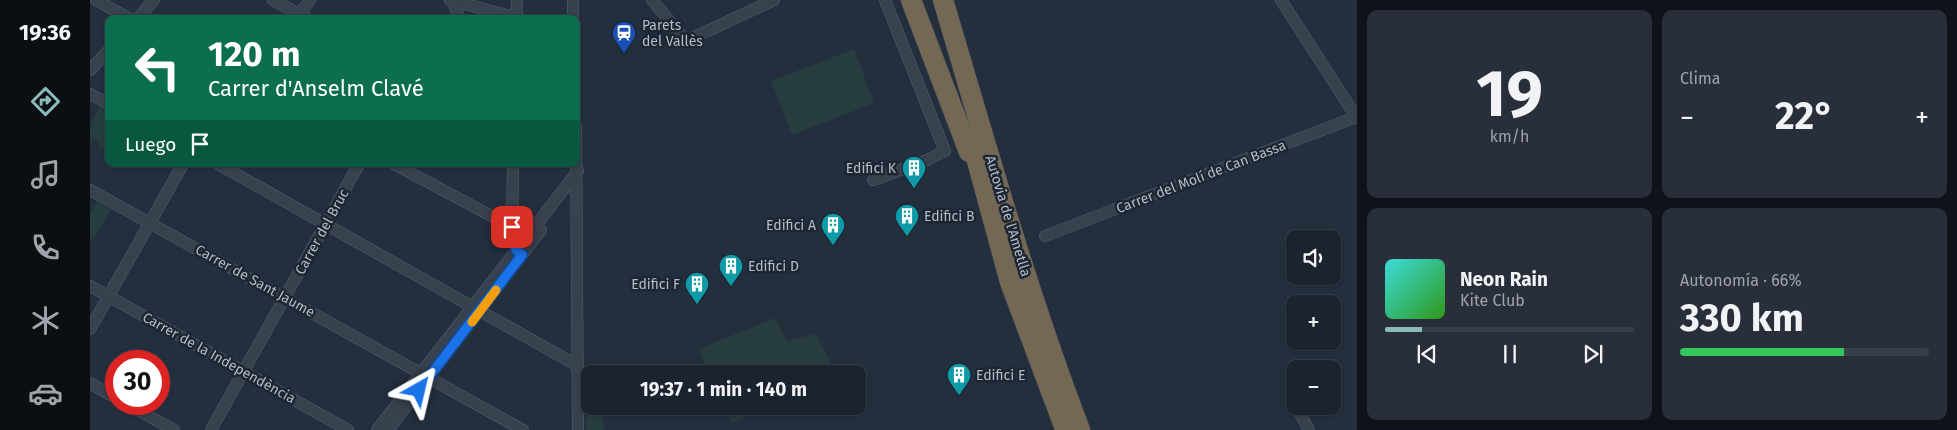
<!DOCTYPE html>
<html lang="es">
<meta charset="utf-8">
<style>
:root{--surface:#1b232e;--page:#282f3a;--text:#f1f3f6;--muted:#a0a4aa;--line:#39404a;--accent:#8bbbb9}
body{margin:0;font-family:"Fira Sans",sans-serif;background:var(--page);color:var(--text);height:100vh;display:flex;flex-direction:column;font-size:19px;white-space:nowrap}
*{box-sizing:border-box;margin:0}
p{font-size:16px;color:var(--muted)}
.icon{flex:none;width:28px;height:28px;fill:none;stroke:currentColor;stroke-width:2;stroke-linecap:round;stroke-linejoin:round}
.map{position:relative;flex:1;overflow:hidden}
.panel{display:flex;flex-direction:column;gap:10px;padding:10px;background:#0f1319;width:600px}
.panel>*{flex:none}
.top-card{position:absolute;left:15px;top:15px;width:475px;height:152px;border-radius:10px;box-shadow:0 1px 4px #0004,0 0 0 1px var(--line);background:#0b6e4f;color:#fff;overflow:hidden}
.fabs{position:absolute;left:1196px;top:230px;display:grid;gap:10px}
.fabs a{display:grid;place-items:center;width:55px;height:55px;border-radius:10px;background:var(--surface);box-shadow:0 1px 4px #0004,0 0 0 1px var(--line);font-size:25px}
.speed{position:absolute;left:15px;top:350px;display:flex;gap:10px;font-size:25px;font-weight:700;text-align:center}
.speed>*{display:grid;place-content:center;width:65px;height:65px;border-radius:50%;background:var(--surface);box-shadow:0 1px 4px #0004,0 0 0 1px var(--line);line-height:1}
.speed .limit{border:8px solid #d22;background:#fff;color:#111}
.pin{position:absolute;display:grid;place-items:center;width:42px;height:42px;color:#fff;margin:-21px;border-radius:10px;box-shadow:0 2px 8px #0006}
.me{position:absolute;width:55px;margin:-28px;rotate:37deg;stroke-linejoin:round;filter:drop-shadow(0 0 4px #0008)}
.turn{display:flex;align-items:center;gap:18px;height:105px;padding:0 20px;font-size:22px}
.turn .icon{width:65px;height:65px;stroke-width:2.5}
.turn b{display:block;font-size:35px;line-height:42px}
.then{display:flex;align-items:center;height:48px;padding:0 20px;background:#0003;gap:10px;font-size:19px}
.big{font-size:38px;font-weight:700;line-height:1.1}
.panel .widget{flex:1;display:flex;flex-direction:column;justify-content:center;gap:8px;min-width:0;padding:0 18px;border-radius:10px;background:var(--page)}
.panel .dial{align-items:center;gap:0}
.dial b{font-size:65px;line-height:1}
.song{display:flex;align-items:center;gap:15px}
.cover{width:60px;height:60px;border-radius:8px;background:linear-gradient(135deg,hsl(180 70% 55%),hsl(110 70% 35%))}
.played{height:5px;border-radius:2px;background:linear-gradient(90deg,var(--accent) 15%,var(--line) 15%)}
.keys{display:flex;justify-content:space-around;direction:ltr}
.heat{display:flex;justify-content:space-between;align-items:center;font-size:28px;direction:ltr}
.charge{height:8px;border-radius:4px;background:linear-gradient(90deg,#34c759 66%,var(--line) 0)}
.panel .tiles{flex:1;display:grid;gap:10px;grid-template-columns:repeat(2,1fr)}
.trip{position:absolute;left:491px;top:365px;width:285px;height:50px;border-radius:10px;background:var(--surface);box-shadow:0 1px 4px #0004,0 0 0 1px var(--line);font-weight:700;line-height:50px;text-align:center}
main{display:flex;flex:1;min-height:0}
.dock{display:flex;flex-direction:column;width:90px;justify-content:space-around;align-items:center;background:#0b0e12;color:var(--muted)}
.dock .icon{width:35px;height:35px}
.dock .selected{color:var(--accent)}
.dock b{font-size:22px;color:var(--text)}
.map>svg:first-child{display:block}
</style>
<main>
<nav class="dock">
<b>19:36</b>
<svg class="icon selected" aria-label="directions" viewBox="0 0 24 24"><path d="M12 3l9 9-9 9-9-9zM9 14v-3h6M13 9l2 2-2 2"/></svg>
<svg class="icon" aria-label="music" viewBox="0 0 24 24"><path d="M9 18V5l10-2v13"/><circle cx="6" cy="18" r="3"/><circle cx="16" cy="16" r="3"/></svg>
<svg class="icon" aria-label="phone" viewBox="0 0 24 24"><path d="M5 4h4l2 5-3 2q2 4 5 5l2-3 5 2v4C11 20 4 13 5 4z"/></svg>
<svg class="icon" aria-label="climate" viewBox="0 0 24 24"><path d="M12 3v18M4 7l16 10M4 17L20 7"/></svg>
<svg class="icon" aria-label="car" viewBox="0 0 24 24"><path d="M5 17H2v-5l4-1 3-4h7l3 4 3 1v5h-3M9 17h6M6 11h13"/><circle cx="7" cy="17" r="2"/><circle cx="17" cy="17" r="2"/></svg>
</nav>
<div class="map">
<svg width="1267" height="430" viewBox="0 0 1267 430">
<rect width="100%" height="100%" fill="#242f3e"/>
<!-- green -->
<g fill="#263c3f">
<polygon points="764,49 784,103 702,135 681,81"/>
<polygon points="10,106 19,111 19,132 13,142 19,146 19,152 8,146 9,143 3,139 2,143 0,141 0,124"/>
<polygon points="7,201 21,209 3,240 0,238 0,213"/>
<polygon points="685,318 697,341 726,334 744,369 735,374 619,374 608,349"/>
<polygon points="496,373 500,376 500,406 511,406 514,430 496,430"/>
<polygon points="634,406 674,406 642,423"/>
</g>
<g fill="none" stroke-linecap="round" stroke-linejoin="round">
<defs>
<g id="street">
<polyline points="6,0 40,19"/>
<polyline points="183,0 218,19"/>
<polyline points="360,0 431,19"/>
<polyline points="362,0 370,19"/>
<polyline points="483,0 483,19"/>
<polyline points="562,0 596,41 684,0"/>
<polyline points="1191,0 1267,118"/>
<polyline points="206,18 220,0"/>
<polyline points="47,19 64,0"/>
<polyline points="426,19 427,0"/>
<polyline points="0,70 19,50"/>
<polyline points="0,94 19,104"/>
<polyline points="486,126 488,430"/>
<polyline points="128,164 488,366"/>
<polyline points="304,164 422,227"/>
<polyline points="423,164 422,227 426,250"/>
<polyline points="783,180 835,161 855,151 795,0"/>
<polyline points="0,190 433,430"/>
<polyline points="955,236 1266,117"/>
<polyline points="0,286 258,430"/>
<polyline points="0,329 93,164"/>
<polyline points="0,383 26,398"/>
<polyline points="37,404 84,430"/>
<polyline points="1206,406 1219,430"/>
<polyline points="121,430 269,164"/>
<polyline points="287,430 488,171"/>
<polyline points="298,430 451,230"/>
</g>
<g id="highway">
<polyline points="821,0 879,152"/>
<path d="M853,0C896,144 936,289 990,430"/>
<polyline points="880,135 920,282 974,426"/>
</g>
</defs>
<!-- street casing -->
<use href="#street" stroke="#565f6c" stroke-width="12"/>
<!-- highway casing -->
<use href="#highway" stroke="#434c59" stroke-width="21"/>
<!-- street -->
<use href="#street" stroke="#38414e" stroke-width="11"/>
<!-- highway -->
<use href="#highway" stroke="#746855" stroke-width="20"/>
</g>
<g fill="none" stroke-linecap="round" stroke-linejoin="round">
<defs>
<polyline id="route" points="329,390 432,255 426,250 422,227"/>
</defs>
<!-- route casing -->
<use href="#route" stroke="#114b97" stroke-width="12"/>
<!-- route -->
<use href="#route" stroke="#1a73e8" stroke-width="9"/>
<!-- slow -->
<polyline stroke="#f59e0b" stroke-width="9" points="382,322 406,290"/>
</g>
<!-- icons -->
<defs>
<symbol id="station-pin" viewBox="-11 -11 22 30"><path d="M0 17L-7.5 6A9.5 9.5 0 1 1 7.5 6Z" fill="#1a4fb4" stroke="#1d2633"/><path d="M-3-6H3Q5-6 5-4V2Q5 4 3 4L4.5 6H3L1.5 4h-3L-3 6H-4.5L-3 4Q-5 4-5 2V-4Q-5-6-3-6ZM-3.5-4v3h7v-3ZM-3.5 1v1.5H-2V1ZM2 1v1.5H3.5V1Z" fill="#fff"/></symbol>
<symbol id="building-pin" viewBox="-11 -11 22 30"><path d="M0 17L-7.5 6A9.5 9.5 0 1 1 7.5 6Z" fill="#0f9aa8" stroke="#1d2633"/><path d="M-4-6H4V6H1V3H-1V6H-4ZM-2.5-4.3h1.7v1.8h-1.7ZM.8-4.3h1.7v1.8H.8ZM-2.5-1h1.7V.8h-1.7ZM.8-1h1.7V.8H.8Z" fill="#fff"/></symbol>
</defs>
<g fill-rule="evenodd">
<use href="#station-pin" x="520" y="19" width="28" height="38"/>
<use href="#building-pin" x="810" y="154" width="28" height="38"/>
<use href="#building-pin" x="803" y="202" width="28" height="38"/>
<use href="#building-pin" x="729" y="211" width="28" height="38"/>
<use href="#building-pin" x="627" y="252" width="28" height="38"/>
<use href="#building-pin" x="593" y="270" width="28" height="38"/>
<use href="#building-pin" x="855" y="361" width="28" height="38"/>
</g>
<g text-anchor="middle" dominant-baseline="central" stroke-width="5" stroke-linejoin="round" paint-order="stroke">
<!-- poi labels -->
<g font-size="14" fill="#b4bcc9" stroke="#1d2633" text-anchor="start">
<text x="552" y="25">Parets<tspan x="552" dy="16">del Vallès</tspan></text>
<text x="806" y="168" text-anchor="end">Edifici K</text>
<text x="834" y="216">Edifici B</text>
<text x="726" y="225" text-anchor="end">Edifici A</text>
<text x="658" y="266">Edifici D</text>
<text x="590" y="284" text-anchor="end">Edifici F</text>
<text x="886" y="375">Edifici E</text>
</g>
<!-- street labels -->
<g font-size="14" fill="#b4bcc9" stroke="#1d2633">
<text transform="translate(1111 177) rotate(-21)">Carrer del Molí de Can Bassa</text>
<text transform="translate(918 216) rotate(73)">Autovia de l'Ametlla</text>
<text transform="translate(232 232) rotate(-61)">Carrer del Bruc</text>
<text transform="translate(165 281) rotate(29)">Carrer de Sant Jaume</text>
<text transform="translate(129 358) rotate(29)">Carrer de la Independència</text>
</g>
</g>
</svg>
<div class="fabs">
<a><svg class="icon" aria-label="sound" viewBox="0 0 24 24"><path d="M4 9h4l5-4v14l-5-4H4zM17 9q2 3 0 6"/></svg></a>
<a>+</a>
<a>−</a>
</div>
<div class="speed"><div class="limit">30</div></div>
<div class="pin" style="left:422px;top:227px;background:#d93025"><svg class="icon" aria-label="arrive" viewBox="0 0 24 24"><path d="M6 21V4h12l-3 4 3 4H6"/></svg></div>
<svg class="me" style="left:329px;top:390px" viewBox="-20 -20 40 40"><path d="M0-17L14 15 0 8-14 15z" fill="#1a73e8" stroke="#fff" stroke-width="4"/></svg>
<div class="trip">19:37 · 1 min · 140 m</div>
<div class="top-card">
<div class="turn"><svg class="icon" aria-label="left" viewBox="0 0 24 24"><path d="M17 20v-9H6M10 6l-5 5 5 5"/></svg><div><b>120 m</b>Carrer d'Anselm Clavé</div></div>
<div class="then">Luego<svg class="icon" aria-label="arrive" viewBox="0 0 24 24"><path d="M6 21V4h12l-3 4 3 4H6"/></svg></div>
</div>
</div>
<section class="panel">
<div class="tiles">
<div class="widget dial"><b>19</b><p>km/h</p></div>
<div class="widget"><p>Clima</p>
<div class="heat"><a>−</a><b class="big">22°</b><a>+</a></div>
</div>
<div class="widget">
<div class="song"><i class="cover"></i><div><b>Neon Rain</b><p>Kite Club</p></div></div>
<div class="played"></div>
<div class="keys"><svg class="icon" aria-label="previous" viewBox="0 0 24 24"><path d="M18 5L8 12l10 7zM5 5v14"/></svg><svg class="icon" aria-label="pause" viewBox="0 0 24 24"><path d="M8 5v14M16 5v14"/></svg><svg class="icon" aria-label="next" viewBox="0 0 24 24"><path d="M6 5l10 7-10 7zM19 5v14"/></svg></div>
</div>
<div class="widget"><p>Autonomía · 66%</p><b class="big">330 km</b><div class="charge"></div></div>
</div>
</section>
</main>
